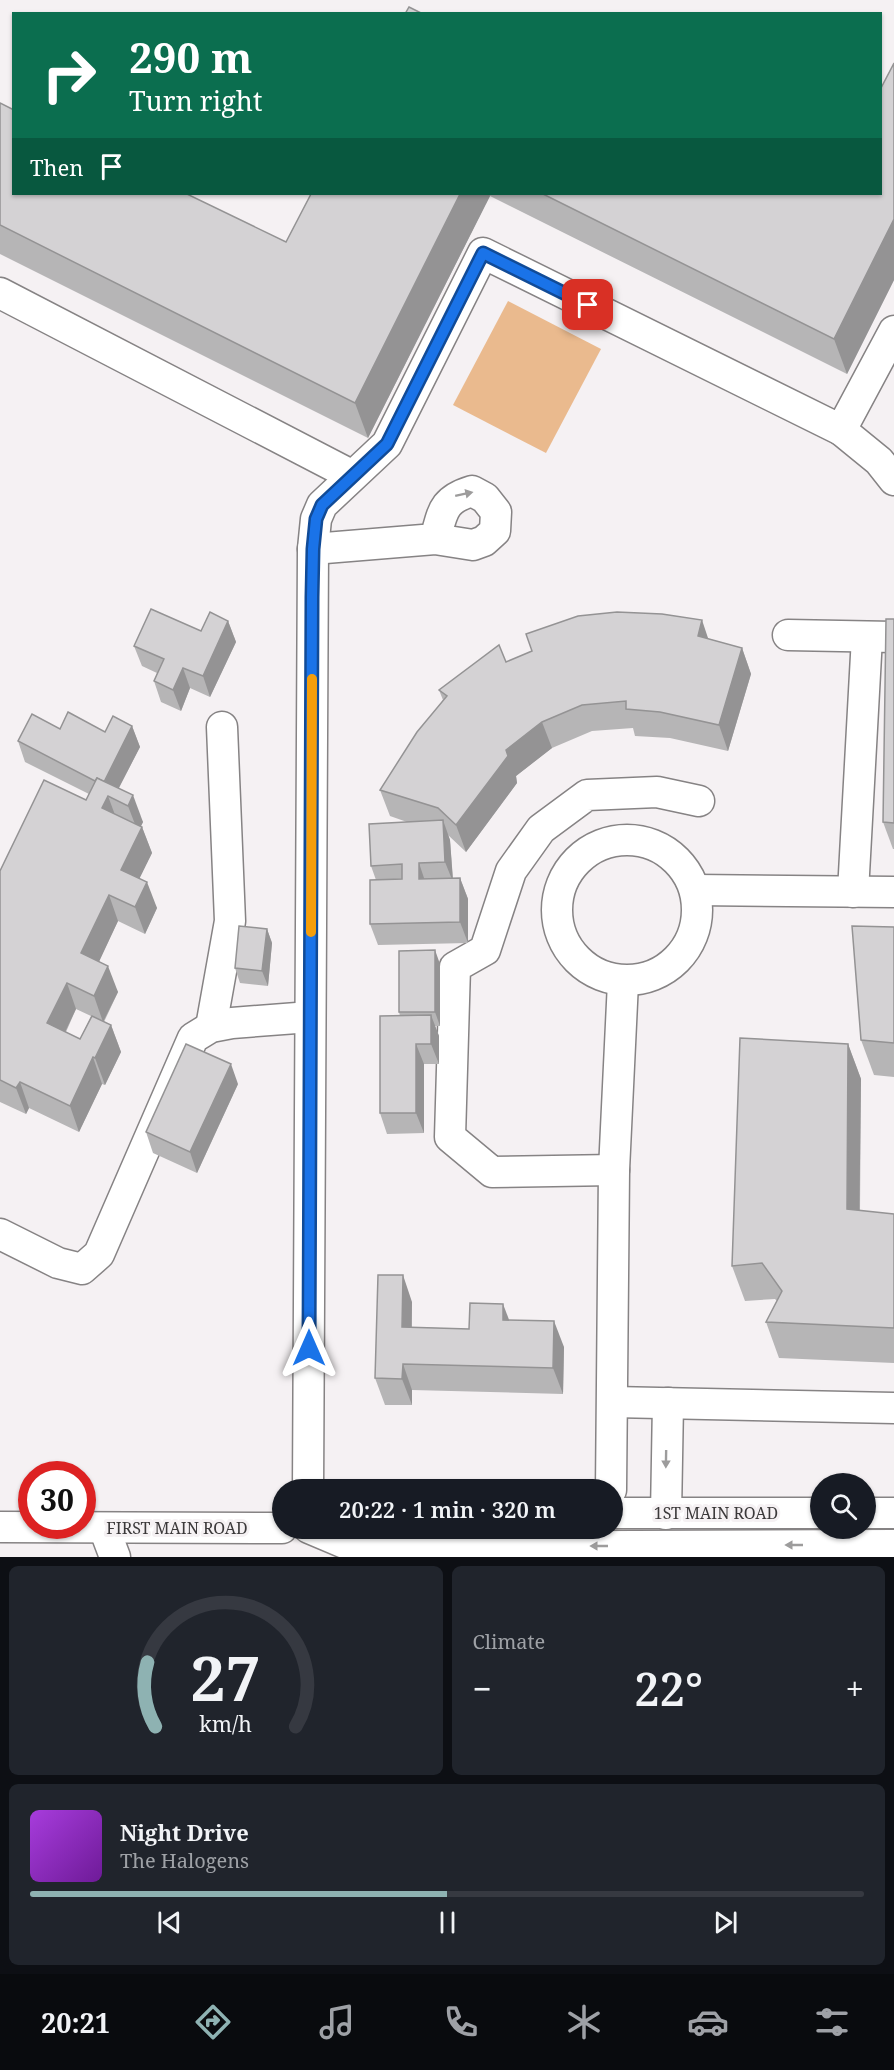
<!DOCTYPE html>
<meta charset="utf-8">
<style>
:root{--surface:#171b24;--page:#20242c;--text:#f1f3f6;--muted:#9ea1a6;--line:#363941;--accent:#8eb2b2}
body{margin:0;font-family:"Noto Serif",serif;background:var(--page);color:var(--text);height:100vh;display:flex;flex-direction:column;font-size:22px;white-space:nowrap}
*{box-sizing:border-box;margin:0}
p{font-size:20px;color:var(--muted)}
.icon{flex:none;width:33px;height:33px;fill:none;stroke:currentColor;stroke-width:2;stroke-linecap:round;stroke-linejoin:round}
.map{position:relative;height:1557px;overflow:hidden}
.sheet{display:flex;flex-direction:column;gap:9px;padding:9px;background:#0d0f14;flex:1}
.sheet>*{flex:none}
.guide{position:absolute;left:12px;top:12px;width:870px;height:183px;border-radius:0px;box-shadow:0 2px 4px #0004;background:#0b6e4f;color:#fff;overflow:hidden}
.tools{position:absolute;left:810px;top:1473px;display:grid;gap:12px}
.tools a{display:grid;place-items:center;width:66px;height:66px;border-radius:50%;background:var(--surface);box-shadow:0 2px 4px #0004;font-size:30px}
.speed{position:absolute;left:18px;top:1461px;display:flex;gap:12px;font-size:30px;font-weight:700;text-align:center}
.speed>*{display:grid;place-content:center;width:78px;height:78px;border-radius:50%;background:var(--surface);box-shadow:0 2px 4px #0004;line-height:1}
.speed .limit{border:9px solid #d22;background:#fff;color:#111}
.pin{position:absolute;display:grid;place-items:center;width:51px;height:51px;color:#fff;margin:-26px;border-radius:12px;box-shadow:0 3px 9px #0006}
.me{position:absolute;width:66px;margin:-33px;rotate:0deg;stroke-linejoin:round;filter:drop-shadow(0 0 4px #0008)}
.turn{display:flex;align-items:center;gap:21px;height:126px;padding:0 18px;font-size:27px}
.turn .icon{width:78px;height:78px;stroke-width:2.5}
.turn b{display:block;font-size:42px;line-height:51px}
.then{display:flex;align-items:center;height:57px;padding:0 18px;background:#0003;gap:12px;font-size:22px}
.big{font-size:45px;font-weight:600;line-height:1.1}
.sheet .widget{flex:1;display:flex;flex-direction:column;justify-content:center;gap:9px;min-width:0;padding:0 21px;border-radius:9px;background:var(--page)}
.sheet .dial{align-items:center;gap:0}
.dial svg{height:156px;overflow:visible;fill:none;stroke:var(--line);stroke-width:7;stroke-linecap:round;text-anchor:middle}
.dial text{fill:var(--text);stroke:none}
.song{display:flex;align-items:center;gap:18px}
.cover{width:72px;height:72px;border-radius:9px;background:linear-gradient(135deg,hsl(280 70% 55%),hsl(280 70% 35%))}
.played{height:6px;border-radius:3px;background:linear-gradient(90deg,var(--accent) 50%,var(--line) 50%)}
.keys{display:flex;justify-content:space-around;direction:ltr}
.heat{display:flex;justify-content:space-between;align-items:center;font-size:33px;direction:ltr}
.sheet .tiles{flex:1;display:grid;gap:9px;grid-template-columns:1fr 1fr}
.widget:last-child{grid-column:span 2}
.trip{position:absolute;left:272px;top:1479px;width:351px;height:60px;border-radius:30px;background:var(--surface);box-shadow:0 2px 4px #0004;font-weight:600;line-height:60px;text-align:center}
.tabs{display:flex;height:96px;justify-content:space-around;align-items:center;background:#090b0e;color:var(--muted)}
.tabs .icon{width:42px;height:42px}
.tabs .active{color:var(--accent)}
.tabs b{font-size:27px;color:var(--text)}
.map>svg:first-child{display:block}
</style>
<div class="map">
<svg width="894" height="1557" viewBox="0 0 894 1557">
<rect width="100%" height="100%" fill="#f5f1f3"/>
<!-- green -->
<polygon fill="#eaba8e" points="508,301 601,349 546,453 453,405"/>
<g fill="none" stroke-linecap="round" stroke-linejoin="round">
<defs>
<g id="minor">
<polyline points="0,293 351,475"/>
<polyline points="841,430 879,461 894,480"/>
<path d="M313,549L435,539L473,545L484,541L495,531L496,512L485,498L472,491C442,500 443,512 435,539"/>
<polyline points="788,635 894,637"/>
<circle cx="627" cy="910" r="70"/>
<polyline points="695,890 894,892"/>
<polyline points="853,892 867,637"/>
<polyline points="211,1027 230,921 222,727"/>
<polyline points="614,1170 492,1172 450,1137 455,967 485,950 511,871 541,829 587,795 657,792 699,801"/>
<polyline points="0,1234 58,1263 82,1269 99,1254 193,1038 211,1027 232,1023 310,1017"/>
<polyline points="613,1402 894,1408"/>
<polyline points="308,1490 313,549 316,519 322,505 387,444 483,253 841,430 894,331"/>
<polyline points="611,1490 614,1170 623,982"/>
<polyline points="612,1513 820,1513"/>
<polyline points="866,1513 894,1513"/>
<polyline points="666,1514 668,1403"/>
<polyline points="0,1527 282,1528"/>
<polyline points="104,1528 115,1557"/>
<polyline points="309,1528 354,1547 894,1545"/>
</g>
</defs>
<!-- minor casing -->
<use href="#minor" stroke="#868384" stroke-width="33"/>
<!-- minor -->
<use href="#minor" stroke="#fff" stroke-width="30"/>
</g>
<!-- wall -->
<g fill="#b6b5b6" fill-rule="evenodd">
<polygon points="894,63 894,280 847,374 490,196 368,438 0,254 0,103 286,242 311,194 880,194"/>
<polygon points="894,619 894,849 893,849 883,822"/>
<polygon points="228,621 236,642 210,697 190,688 181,711 161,702 154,681 157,673 142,666 134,646 201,631"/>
<polygon points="709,639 742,648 751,674 728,751 670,738 635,736 633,728 592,731 552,748 516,776 517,783 466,852 448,835 450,840 453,879 460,878 468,899 468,943 378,945 370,924 376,880 371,866 407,822 390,816 380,790 443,700 439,690 506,662"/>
<path d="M132,726L140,747L119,788L143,822L141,826L142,827L152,853L139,878L157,908L145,934L118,921L99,961L118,992L104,1022L111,1025L121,1052L105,1085L102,1084L79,1132L29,1108L26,1114L0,1102V871L86,800L89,794L25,762L18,741L60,729L105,732ZM76,1009L91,1016L80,1039L66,1032Z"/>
<polygon points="894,927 894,1077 874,1075 861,1040"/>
<polygon points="267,929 272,943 268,986 240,983 235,968"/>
<polygon points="440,964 440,1026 435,1026 439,1036 439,1064 424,1064 424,1133 387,1134 380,1113 400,1016 399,1012"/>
<polygon points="848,1044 861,1079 860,1211 894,1214 894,1363 779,1358 766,1322 777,1301 775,1299 745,1301 732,1266"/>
<polygon points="238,1084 197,1173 153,1153 146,1132"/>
<polygon points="412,1302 412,1327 469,1329 509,1320 564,1347 563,1394 412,1390 412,1405 385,1405 375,1378"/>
</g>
<!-- shaded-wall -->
<g fill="#949394">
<polygon points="460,194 489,194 490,196 368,438 355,403"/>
<polygon points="894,219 894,280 847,374 834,339"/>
<polygon points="702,620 711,647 698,636"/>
<polygon points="228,621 236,642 210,697 203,676"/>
<polygon points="742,648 751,674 728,751 719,725"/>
<polygon points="183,668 190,688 181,711 173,690"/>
<polygon points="542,722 552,748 516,776 517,783 466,852 456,825 506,750"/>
<polygon points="132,726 140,747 113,799 108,796 118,823 102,808 103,785"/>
<polygon points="133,795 143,822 138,832 128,806"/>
<polygon points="443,820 450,840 453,882 445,862"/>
<polygon points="142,827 152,853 131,896 121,870"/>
<polygon points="419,863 426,884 419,879"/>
<polygon points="460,878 468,899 468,943 460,922"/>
<polygon points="147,882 157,908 145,934 135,907"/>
<polygon points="109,895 118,921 91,979 81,953"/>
<polygon points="267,929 272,943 268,986 262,971"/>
<polygon points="435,950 440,964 440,1026 435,1012"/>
<polygon points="108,966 118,992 103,1022 94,996"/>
<polygon points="67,983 76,1009 57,1049 47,1023"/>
<polygon points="431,1015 439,1036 439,1064 431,1044"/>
<polygon points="111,1025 121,1052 105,1085 95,1058"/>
<polygon points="416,1044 424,1064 424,1133 416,1113"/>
<polygon points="848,1044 861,1079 859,1245 847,1209"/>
<polygon points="93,1057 102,1084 79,1132 70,1106"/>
<polygon points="231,1064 238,1084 197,1173 190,1152"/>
<polygon points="20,1082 29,1108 26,1114 16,1088"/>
<polygon points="403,1275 412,1302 411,1354 402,1327"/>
<polygon points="503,1304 513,1330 503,1320"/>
<polygon points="554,1321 564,1347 563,1394 553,1368"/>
<polygon points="403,1364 412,1390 412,1405 402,1379"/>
</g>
<!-- building -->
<g fill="#d4d2d4" stroke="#949394" stroke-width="1.5">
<polygon points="409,7 423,14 405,14"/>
<polygon points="894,63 894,219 834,339 543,194 880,194 880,90"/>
<polygon points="0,103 14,110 14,194 187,194 286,242 311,194 460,194 355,403 0,225"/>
<polygon points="151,609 201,631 210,612 228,621 203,676 183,668 173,690 154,681 164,659 134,646"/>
<polygon points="617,612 662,614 702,620 698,636 742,648 719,725 660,712 626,709 626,701 582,705 542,722 506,750 508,756 456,825 438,808 380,790 417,732 447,696 439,690 499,645 506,662 532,651 526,634 578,616"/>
<polygon points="886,619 894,619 894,823 883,822"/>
<polygon points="68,712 105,732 113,716 132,726 104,782 97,778 95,781 18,741 32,714 60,729"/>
<polygon points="97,778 133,795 128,806 108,796 102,808 142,827 121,870 147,882 135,907 109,895 81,953 108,966 94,996 67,983 47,1023 80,1039 92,1016 111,1025 95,1058 93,1057 70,1106 20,1082 16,1088 0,1080 0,871 44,780 86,800"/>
<polygon points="443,820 445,862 419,863 419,879 460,878 460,922 370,924 370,880 402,879 402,864 371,866 369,824"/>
<polygon points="239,926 267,929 262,971 235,968"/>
<polygon points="852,926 894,927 894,1043 861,1040"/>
<polygon points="435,950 435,1012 399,1012 399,951"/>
<polygon points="431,1015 431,1044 416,1044 416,1113 380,1113 380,1016"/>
<polygon points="740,1038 848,1044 847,1209 894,1214 894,1328 766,1322 782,1291 762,1263 732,1266"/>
<polygon points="186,1044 231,1064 190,1152 146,1132"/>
<polygon points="378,1275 403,1275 402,1327 469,1329 470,1303 503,1304 503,1320 554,1321 553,1368 403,1364 402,1379 375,1378"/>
</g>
<!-- one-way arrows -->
<defs><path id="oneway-solid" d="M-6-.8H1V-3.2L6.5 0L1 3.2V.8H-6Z" transform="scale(1.5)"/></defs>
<g fill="#9d9c9c">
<use href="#oneway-solid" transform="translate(464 494) rotate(-12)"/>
<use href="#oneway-solid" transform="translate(666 1459) rotate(91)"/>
<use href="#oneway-solid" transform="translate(794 1545) rotate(180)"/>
<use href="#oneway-solid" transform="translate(599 1546) rotate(180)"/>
</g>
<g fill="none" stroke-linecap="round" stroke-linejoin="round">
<defs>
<polyline id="route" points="309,1348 312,597 313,549 316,519 322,505 387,444 483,253 588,305"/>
</defs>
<!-- route casing -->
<use href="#route" stroke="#114b97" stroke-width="15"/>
<!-- route -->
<use href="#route" stroke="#1a73e8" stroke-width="10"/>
<!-- slow -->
<polyline stroke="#f59e0b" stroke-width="10" points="311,932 312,679"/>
</g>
<g text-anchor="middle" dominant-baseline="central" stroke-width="6" stroke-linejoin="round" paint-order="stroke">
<!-- street labels -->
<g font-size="16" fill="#3b393a" stroke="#f5f1f3">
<text x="716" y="1513">1ST MAIN ROAD</text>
<text x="177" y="1528">FIRST MAIN ROAD</text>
</g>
</g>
</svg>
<div class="tools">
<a><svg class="icon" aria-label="search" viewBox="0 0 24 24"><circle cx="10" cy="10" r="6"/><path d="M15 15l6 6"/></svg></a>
</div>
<div class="speed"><div class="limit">30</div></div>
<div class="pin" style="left:588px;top:305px;background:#d93025"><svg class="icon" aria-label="arrive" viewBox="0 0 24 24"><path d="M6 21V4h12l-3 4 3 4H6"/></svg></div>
<svg class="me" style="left:309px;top:1348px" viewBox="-20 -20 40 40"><path d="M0-17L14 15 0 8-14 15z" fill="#1a73e8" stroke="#fff" stroke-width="4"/></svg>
<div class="trip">20:22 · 1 min · 320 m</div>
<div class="guide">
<div class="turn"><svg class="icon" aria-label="right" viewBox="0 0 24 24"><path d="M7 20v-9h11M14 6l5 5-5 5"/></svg><div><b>290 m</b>Turn right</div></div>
<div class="then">Then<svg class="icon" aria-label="arrive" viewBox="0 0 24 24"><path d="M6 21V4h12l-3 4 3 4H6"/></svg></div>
</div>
</div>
<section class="sheet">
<div class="tiles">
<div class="widget dial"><svg viewBox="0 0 100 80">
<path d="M14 69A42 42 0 1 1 86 69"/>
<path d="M14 69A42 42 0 0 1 10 36" stroke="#8eb2b2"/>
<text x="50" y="56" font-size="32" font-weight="700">27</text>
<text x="50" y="72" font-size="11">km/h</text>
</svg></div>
<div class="widget"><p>Climate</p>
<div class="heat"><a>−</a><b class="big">22°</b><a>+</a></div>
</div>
<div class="widget">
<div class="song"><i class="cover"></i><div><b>Night Drive</b><p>The Halogens</p></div></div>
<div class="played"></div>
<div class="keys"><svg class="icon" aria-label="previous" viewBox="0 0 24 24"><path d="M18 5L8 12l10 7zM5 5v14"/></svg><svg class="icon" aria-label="pause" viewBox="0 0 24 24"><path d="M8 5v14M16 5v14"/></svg><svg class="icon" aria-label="next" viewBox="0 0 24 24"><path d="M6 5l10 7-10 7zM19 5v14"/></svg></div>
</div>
</div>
</section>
<nav class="tabs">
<b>20:21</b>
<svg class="icon active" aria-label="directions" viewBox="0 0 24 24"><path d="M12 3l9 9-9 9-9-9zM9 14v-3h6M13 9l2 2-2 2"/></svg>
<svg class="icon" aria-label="music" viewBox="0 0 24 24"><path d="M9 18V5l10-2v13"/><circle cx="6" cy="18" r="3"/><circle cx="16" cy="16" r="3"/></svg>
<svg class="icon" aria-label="phone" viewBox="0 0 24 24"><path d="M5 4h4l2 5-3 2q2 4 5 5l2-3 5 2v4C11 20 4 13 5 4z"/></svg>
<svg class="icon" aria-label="climate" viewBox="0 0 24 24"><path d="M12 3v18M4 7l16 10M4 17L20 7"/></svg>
<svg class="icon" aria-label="car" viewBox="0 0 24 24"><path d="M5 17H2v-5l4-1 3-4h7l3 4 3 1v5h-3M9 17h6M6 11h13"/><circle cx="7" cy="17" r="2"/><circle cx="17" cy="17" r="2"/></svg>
<svg class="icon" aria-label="filters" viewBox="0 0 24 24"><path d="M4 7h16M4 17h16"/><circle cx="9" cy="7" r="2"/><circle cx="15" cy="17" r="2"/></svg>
</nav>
